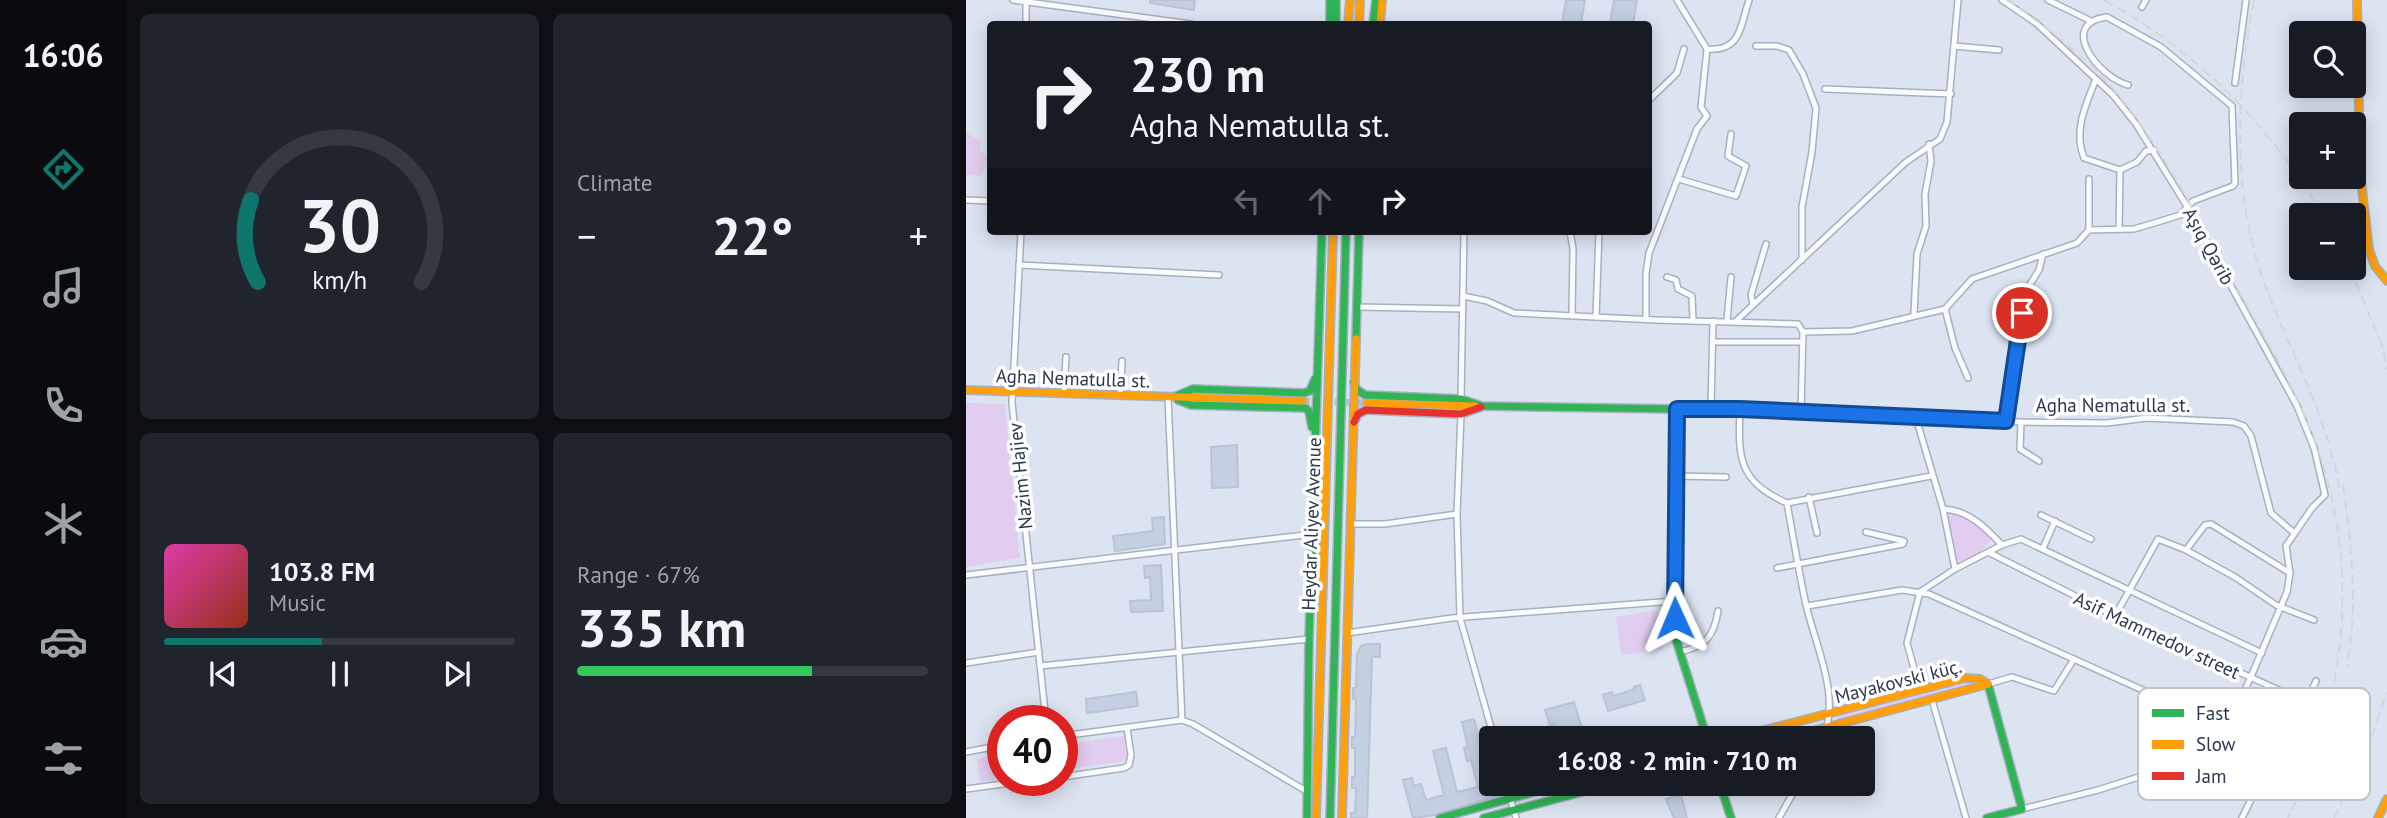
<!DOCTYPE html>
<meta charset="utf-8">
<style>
:root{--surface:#171b24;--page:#20242c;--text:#f1f3f6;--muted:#9ea1a6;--line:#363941;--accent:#0f766e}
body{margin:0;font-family:"PT Sans",sans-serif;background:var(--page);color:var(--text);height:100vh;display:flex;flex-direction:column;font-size:26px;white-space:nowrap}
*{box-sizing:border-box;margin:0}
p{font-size:23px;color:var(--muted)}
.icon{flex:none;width:38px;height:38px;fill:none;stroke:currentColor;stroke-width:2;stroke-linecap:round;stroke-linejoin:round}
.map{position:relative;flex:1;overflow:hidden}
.drawer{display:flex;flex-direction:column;gap:14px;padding:14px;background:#0d0f14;width:840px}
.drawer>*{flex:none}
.hud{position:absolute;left:21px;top:21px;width:665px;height:214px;border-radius:7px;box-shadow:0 4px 18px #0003;background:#171b24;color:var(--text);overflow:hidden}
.controls{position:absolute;left:1323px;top:21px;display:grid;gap:14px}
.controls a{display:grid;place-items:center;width:77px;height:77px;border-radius:7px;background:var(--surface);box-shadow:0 4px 18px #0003;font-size:35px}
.speed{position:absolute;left:21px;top:705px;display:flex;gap:14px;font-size:35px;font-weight:700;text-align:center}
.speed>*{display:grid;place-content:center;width:91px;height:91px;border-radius:50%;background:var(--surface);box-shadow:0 4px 18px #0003;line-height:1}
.speed .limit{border:10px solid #d22;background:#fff;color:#111}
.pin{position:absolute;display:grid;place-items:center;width:60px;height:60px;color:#fff;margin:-30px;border:4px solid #fff;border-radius:50%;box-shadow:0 2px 7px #0007}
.me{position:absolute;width:77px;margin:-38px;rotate:359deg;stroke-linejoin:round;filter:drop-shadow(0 0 5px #0008)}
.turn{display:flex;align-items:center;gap:24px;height:147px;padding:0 28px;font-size:32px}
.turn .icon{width:91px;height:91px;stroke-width:2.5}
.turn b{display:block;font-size:49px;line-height:60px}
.lanes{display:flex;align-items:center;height:66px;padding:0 28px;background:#0003;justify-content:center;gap:35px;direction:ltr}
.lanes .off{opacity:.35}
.big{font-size:52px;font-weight:600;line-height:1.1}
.drawer .tile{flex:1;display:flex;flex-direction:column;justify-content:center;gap:10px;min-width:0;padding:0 24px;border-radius:10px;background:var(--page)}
.drawer .dial{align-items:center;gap:0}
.dial svg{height:182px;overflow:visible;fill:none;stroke:var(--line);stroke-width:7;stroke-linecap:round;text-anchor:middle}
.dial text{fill:var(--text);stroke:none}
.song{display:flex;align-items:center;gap:21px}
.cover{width:84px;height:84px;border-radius:10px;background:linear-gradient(135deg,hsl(320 70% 55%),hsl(10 70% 35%))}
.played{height:7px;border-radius:4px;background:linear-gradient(90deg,var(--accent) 45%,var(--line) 45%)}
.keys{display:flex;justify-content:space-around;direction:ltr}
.heat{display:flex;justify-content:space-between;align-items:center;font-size:38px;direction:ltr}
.charge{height:10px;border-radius:5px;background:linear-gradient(90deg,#34c759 67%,var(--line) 0)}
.drawer .tiles{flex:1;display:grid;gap:14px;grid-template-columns:repeat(2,1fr)}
.trip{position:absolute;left:513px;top:726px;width:396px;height:70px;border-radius:7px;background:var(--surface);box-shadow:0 4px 18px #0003;font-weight:600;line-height:70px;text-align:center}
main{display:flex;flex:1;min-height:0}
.dock{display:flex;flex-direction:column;width:126px;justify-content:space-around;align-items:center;background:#090b0e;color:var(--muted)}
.dock .icon{width:49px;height:49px}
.dock .active{color:var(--accent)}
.dock b{font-size:32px;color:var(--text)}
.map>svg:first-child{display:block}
</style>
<main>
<nav class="dock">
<b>16:06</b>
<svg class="icon active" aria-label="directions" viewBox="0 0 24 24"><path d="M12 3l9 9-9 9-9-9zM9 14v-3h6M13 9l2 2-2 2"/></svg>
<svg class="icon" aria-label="music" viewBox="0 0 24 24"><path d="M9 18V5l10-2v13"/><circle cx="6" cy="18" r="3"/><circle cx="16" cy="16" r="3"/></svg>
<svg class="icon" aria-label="phone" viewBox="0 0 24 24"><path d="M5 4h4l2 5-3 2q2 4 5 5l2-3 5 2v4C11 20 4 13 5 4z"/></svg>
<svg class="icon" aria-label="climate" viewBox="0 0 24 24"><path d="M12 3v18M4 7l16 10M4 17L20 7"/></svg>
<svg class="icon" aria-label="car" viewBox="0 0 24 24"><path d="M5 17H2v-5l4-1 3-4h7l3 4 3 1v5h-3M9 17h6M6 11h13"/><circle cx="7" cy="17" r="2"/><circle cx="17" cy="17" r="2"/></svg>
<svg class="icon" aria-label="filters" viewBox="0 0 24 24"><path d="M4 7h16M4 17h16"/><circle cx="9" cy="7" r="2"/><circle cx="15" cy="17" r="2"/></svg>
</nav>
<section class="drawer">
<div class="tiles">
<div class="tile dial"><svg viewBox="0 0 100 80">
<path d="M14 69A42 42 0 1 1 86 69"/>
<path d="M14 69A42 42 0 0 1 11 33" stroke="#0f766e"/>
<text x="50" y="56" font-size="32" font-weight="700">30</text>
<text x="50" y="72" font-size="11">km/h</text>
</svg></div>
<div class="tile"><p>Climate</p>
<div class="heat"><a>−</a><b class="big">22°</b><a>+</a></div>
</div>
<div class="tile">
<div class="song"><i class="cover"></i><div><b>103.8 FM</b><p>Music</p></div></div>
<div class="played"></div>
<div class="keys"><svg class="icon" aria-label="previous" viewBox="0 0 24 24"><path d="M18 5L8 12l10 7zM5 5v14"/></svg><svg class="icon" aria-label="pause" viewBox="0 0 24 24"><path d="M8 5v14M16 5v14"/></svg><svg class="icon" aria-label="next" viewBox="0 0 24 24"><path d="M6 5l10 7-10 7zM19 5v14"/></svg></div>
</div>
<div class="tile"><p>Range · 67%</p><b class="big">335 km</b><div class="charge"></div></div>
</div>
</section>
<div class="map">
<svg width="1421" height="818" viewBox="0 0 1421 818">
<rect width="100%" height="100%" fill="#dce4f2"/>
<!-- green -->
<g fill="#e1cdf0">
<polygon points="0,133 15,141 14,150 19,155 24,156 24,167 21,164 15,176 0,175"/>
<polygon points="0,403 39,404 54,558 0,567"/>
<path d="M987,512L1016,528L1026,539C1017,550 1005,563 989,561L981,517Z"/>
<polygon points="690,610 695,616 697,649 655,655 650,617"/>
<polygon points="1001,680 1003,686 872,722 871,716"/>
<polygon points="158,736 161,761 96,770 96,745"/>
<polygon points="37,754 37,779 14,782 11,759"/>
</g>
<!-- building -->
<g fill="#c4cfe2" stroke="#b9c3d4" stroke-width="2">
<polygon points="184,0 229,0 228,10 184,3"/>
<polygon points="600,0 619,0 615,24 596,24"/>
<polygon points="648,0 671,0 667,24 644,24"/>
<polygon points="271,445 272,487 246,488 245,447"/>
<polygon points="198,517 199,544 149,551 147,536 187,531 186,518"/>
<polygon points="195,565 197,611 165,612 164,601 185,600 184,577 179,578 178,566"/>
<polygon points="400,644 414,644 414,657 406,657 401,818 385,818 385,813 389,813 390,788 386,788 386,777 389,777 389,748 386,748 386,737 389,737 390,699 387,699 387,688 390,688 391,654 395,646"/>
<polygon points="674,685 679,700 642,711 637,695 646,692 647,696 669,689 668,687"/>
<polygon points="170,692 172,706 121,713 120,699"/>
<polygon points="608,702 619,738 593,738 589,724 584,726 579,710"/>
<polygon points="508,719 523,780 525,784 530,784 533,795 469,815 447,818 437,780 446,778 448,786 455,784 460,800 478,795 467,751 480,748 491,792 512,787 505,760 501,761 498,748 502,747 496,722"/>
<polygon points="715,795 721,818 708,818 700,799"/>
</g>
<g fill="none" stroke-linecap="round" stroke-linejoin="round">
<!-- secondary-tunnel -->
<polyline stroke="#b8c2d2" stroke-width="7" stroke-dasharray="7 3.5" stroke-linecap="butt" points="337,401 401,403"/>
<defs>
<g id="street">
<polyline points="47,0 225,24"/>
<polyline points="711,0 741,49"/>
<polyline points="1036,0 1070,23 1147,95 1170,124 1222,208 1331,406 1348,448 1359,495 1346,508 1320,546 1324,573 1321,592 1284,679 1248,753 1132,790 1056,809"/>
<polyline points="1082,0 1125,21"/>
<polyline points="60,2 60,24"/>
<polyline points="1176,7 1180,0"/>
<polyline points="790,46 811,46 823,50 837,74 850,108 846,152 836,207 836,260"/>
<polyline points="988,46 1033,50"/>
<path d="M1130,79C1120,104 1107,131 1118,158L1154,170L1153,229"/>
<polyline points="1269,83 1280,0"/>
<polyline points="859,89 985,94"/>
<polyline points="682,101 711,73 718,49"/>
<polyline points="1154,170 1171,162 1180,151 1188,150"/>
<polyline points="713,179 770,196 780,166 762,156 765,134"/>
<polyline points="0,200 24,201"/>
<polyline points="1123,230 1123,179"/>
<polyline points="55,231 46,403 80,721"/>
<polyline points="604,231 607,249 606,315"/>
<polyline points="53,265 253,275"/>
<polyline points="701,277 710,280 712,289 726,296 727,321"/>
<polyline points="497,296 521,301 548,313 690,320 832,324 837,332 835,412"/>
<polyline points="787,304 785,295 800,244"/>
<polyline points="390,307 497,309"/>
<polyline points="979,309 989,348 1002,378"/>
<polyline points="948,314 951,254 960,226 959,194 965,161 963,144"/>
<polyline points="630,317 633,231"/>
<path d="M680,319V274L683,253L731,129L741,116L735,107L741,49C775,52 774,27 783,0"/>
<polyline points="761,320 765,277"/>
<polyline points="770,321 940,162 974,139 981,122 992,0"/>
<path d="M837,332L886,331L979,309L1006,279L1111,243L1123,230L1168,229L1195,221L1214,215L1227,201L1267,186L1269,183L1266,106L1195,47L1141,17C1091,23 1132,77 1162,85"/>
<polyline points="747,342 836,342"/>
<polyline points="98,393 100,357"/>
<polyline points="154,396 156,361"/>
<polyline points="202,397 216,720"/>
<polyline points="495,399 498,231"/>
<polyline points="745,408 747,321"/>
<polyline points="711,409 769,409 1055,422 1141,423 1181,418 1267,422 1278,426 1285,436 1305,513 1327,532"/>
<path d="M774,409C772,458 772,481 821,503L965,476"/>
<polyline points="495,414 491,514 494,618 528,738"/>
<polyline points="950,418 977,509 989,569"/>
<polyline points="1040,421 1058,294 1073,270 1077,254"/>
<polyline points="1055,422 1054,449 1073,461"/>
<polyline points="709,476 760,477"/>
<polyline points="843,497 851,533"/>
<path d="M821,503C827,537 833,572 840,605C850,647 875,697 857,738"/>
<path d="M977,509C1002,510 1019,527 1036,545"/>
<polyline points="1075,515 1125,539"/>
<polyline points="384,524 419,524 491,514"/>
<polyline points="1077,548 1089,521"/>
<polyline points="1220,550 1239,525 1245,524 1324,573"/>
<polyline points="1024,553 1149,616 1337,701 1341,701 1350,681"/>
<polyline points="811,568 937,544 938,541 900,532"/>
<polyline points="0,575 347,534"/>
<polyline points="954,592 989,569 1036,545 1055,539 1296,653"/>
<polyline points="841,606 936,590 963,594 1261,728"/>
<polyline points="1149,616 1192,539 1220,550 1269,577 1310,605 1348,620"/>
<polyline points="381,633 486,618 708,601"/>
<path d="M713,652C739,647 748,637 752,611"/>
<polyline points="0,663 73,652"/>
<polyline points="74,666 343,639"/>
<polyline points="1022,684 1046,677 1088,691 1108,659"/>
<polyline points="954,690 941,643 954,592"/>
<polyline points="966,700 1000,818"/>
<polyline points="1274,700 1330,731"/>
<polyline points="96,736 216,720 227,724 342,792"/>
<polyline points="1252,749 1276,758 1293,771 1294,781 1276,818"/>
<polyline points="0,752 37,745"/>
<polyline points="96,777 158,768 163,765 165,755 161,728"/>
<polyline points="540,784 550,818"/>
<polyline points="0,789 67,780"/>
<polyline points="813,818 832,784"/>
</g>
<g id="fast">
<polyline points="364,0 364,24"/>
<polyline points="370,0 370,24"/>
<polyline points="407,24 410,0"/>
<polyline points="390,339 393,231"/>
<polyline points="388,382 390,389 399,395 495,399 516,406 711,409 709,636 741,738"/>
<polyline points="210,396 227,389 338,393 344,391 349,379"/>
<polyline points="212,400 225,405 339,408 343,411 346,427"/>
<polyline points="754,784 765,818"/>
<polyline points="341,818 343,639 356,231"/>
<polyline points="364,818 380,231"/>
<polyline points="474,818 597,784"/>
<polyline points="518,818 646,784"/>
<polyline points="1021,818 1056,809 1022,684"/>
</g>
<g id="slow">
<polyline points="1391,0 1394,172 1403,250 1409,266 1421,281"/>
<polyline points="382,24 384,0"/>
<polyline points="393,24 394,0"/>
<polyline points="414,24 416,0"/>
<polyline points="0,390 337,401"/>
<polyline points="401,403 509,406"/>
<polyline points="768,738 999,678 1014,679 1022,684"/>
<polyline points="821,738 1022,684"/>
<polyline points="350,818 367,231"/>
<polyline points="376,818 390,339"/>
<polyline points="1412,818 1421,799"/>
</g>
<polyline id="jam" points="388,422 392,414 400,410 495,414 515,407"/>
</defs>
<!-- street casing -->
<use href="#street" stroke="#a6b0c1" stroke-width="8"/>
<!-- fast casing -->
<use href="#fast" stroke="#a6b0c1" stroke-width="10"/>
<!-- slow casing -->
<use href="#slow" stroke="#a6b0c1" stroke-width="10"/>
<!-- jam casing -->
<use href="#jam" stroke="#a6b0c1" stroke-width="10"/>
<!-- street -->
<use href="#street" stroke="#fafbfd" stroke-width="5"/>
<!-- fast -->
<use href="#fast" stroke="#30b455" stroke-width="7"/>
<!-- slow -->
<use href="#slow" stroke="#ff9f0a" stroke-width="7"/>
<!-- jam -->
<use href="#jam" stroke="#e5322d" stroke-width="7"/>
<!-- rail -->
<g stroke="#d3d6da" stroke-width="2" stroke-dasharray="10 5" stroke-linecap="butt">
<path d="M1041,0C1080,26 1123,59 1153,96C1194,147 1225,205 1256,262C1290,323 1329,384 1352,450C1395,572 1379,703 1322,818"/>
<path d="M1138,0C1229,50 1305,126 1357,215"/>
<path d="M1288,0C1270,90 1266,191 1297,279C1322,350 1364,418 1374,494"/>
<polyline points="1384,268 1417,348 1421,369"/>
<path d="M1377,485C1386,546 1392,605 1381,666"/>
<polyline points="1368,818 1404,742 1421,692"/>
</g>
</g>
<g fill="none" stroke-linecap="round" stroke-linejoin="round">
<defs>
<polyline id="route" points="709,618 711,409 774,409 1040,421 1056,313"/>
</defs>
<!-- route casing -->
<use href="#route" stroke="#114b97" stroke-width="18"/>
<!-- route -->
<use href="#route" stroke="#1a73e8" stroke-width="12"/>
</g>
<g text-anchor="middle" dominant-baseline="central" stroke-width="7" stroke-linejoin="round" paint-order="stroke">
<!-- street labels -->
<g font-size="19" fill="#2a3850" stroke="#fff">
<text transform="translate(1243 246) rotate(61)">Aşıq Qərib</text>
<text transform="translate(107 378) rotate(2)">Agha Nematulla st.</text>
<text x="1147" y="405">Agha Nematulla st.</text>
<text transform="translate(54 476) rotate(-96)">Nazim Hajiev</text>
<text transform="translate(345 524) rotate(-88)">Heydar Aliyev Avenue</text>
<text transform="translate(1191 635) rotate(25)">Asif Mammedov street</text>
<text transform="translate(932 681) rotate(-14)">Mayakovski küç.</text>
</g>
</g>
<!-- legend -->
<rect x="1172" y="688" width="232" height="112" rx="10" fill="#fff" stroke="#bfc3ca" stroke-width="2"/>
<rect x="1186" y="709" width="32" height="8" fill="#30b455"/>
<rect x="1186" y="740" width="32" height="9" fill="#ff9f0a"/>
<rect x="1186" y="772" width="32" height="8" fill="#e5322d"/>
<g font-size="19" fill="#2a3850">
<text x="1230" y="720">Fast</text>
<text x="1230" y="751">Slow</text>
<text x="1230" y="783">Jam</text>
</g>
</svg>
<div class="controls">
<a><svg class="icon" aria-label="search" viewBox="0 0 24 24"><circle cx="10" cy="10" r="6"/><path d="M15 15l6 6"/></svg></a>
<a>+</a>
<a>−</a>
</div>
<div class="speed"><div class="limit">40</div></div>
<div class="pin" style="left:1056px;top:313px;background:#d93025"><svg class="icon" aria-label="arrive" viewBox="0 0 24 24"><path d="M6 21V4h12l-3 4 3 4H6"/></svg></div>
<svg class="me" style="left:709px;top:618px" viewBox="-20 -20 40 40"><path d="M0-17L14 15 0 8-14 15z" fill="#1a73e8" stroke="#fff" stroke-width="4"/></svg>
<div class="trip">16:08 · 2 min · 710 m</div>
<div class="hud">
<div class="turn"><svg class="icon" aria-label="right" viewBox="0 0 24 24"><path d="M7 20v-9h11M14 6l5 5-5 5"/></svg><div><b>230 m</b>Agha Nematulla st.</div></div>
<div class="lanes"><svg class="icon off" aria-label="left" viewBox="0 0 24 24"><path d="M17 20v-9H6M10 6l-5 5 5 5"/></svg><svg class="icon off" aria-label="ahead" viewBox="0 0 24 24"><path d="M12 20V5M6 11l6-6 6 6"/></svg><svg class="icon" aria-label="right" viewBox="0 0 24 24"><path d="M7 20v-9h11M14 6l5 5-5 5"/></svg></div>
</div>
</div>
</main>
